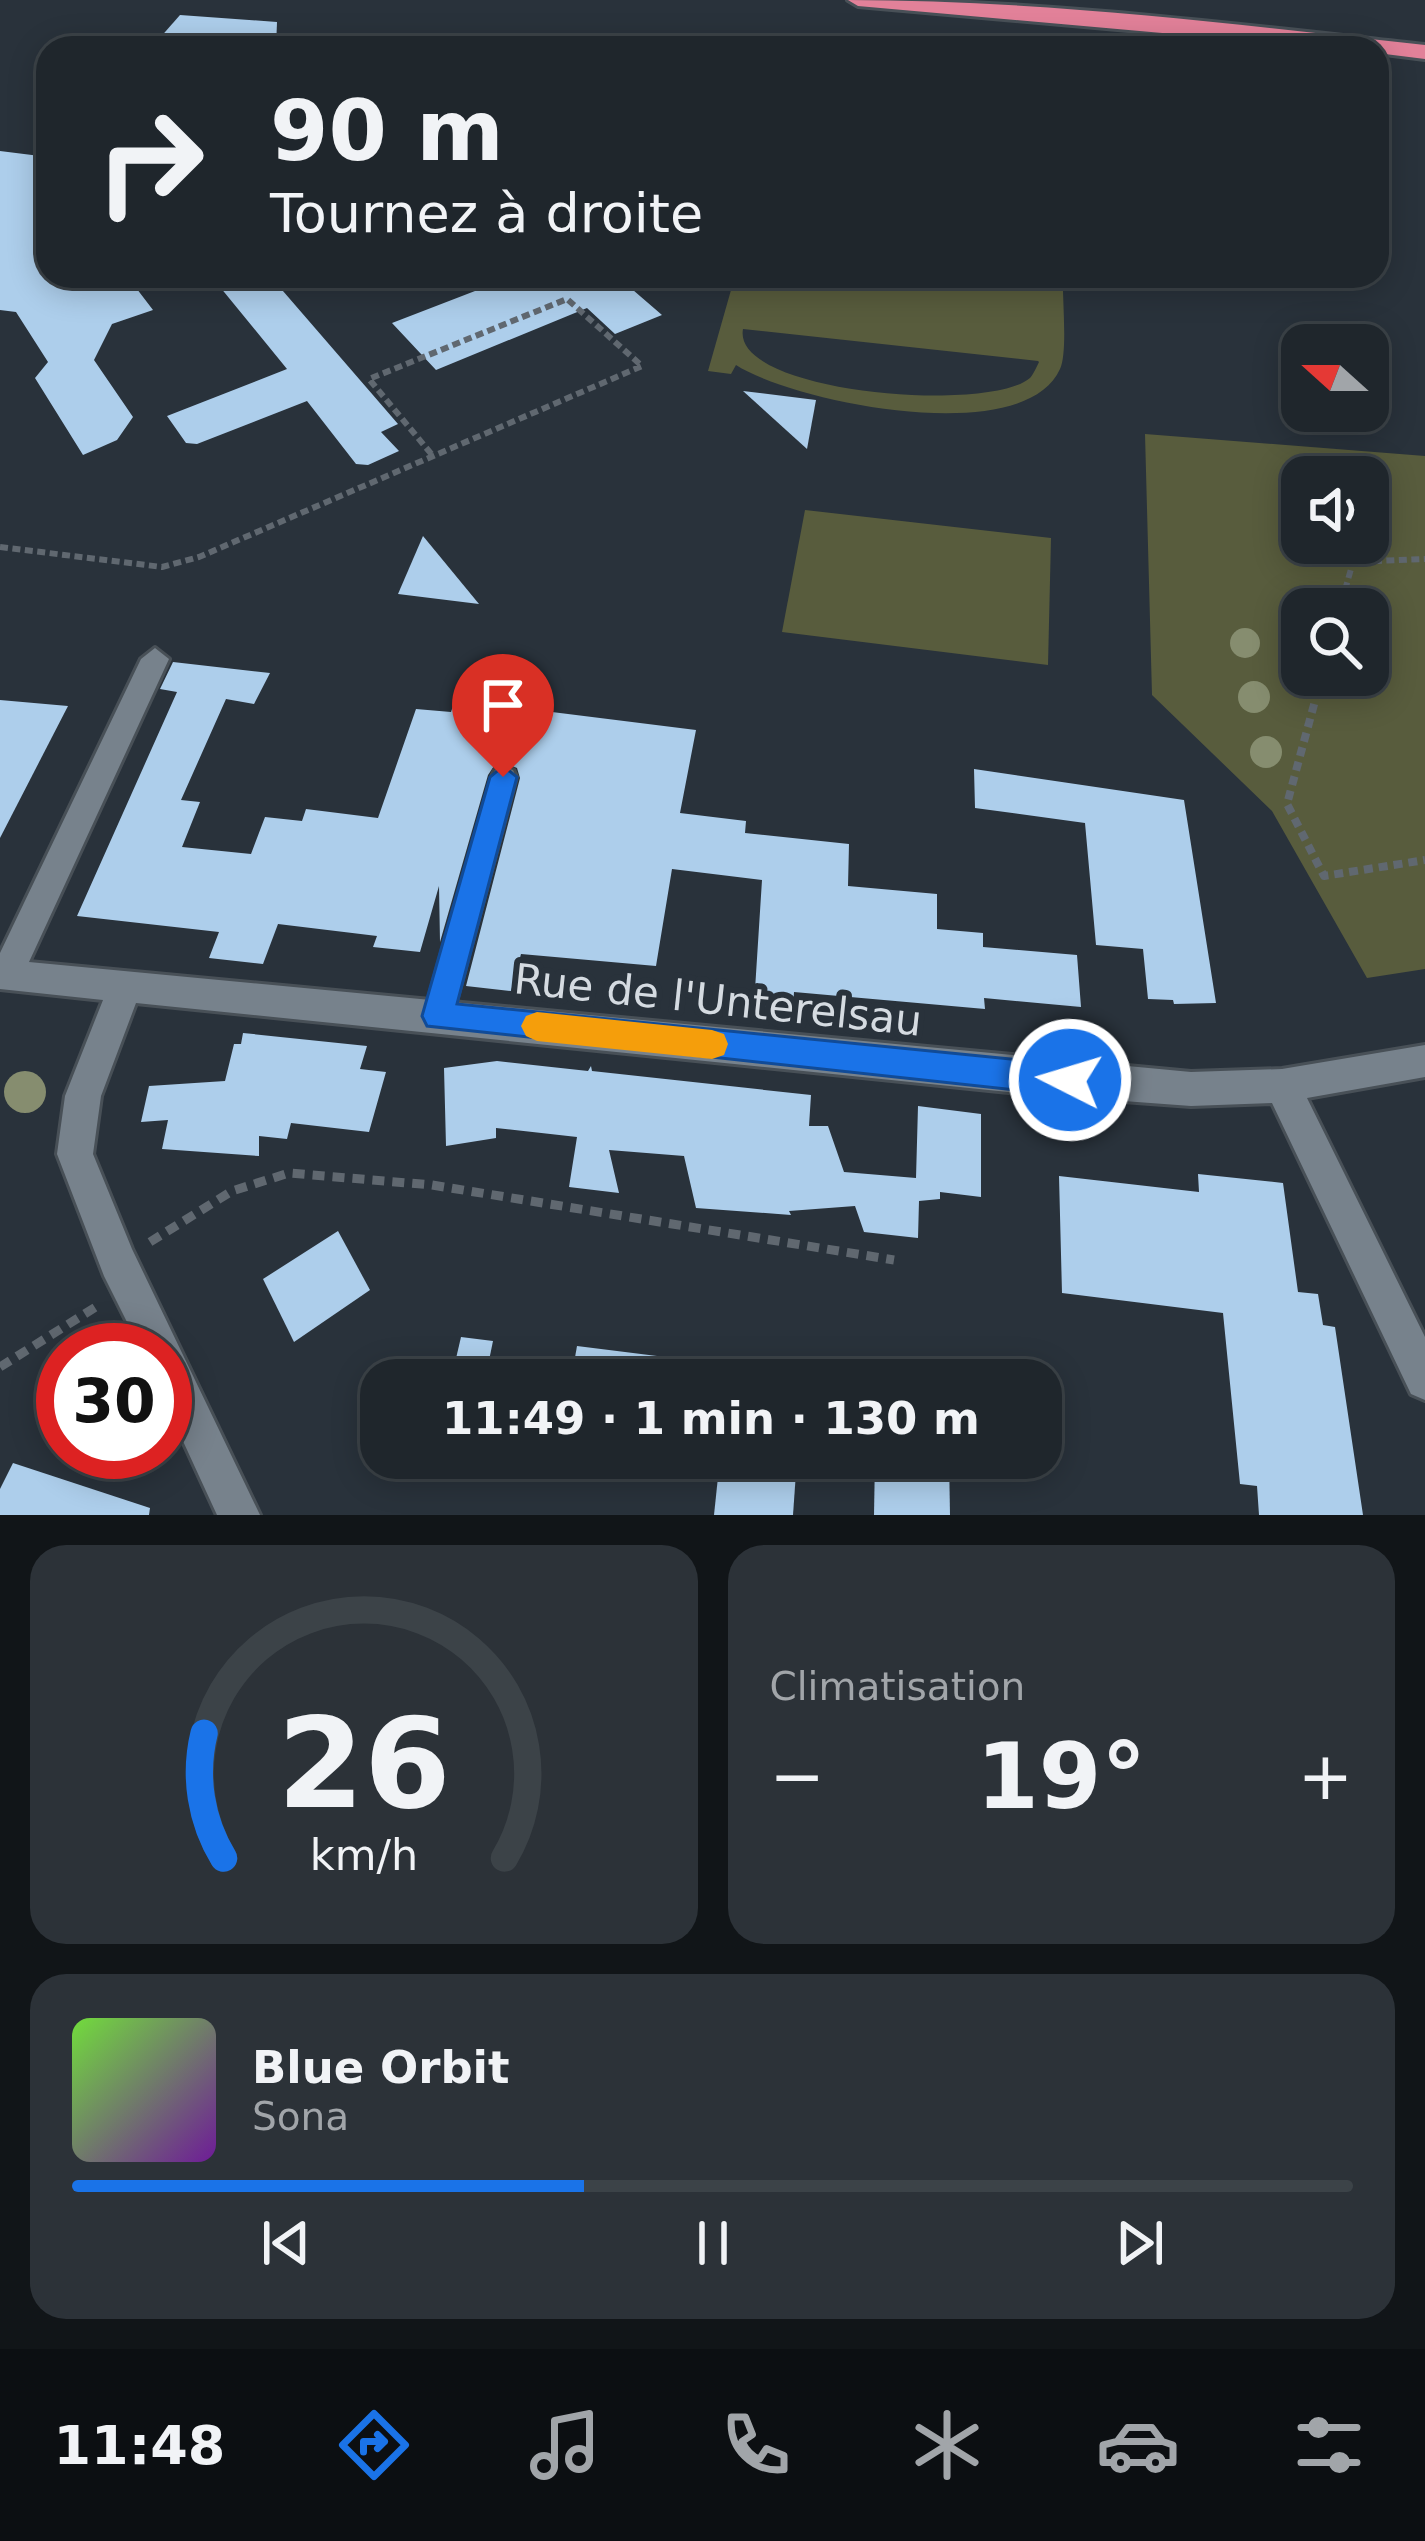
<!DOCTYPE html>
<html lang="fr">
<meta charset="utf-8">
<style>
:root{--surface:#1f262c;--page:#2c3238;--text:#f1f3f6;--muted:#a1a5a9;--line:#3c4348;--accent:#1a73e8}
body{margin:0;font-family:"DejaVu Sans",sans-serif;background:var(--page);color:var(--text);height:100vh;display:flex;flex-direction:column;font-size:45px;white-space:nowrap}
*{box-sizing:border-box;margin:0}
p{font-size:39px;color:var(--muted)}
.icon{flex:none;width:66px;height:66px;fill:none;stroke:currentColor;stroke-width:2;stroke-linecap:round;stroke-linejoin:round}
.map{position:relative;height:1515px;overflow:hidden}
.details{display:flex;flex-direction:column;gap:30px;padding:30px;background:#111518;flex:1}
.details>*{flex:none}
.hud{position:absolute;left:36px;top:36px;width:1353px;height:252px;border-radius:36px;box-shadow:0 6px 30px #0003,0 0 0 3px var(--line);background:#1f262c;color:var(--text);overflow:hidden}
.needle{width:78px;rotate:291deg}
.fabs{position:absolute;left:1281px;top:324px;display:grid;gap:24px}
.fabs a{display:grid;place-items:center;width:108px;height:108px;border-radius:24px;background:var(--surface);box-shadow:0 6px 30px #0003,0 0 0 3px var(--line);font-size:60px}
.speed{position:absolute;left:36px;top:1323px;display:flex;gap:24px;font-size:60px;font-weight:700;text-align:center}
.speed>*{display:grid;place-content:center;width:156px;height:156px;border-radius:50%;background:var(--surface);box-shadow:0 6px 30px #0003,0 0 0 3px var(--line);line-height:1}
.speed .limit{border:18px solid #d22;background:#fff;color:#111}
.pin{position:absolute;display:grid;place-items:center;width:102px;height:102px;color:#fff;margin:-123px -51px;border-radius:50% 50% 50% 0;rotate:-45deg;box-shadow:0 0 12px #0007}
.pin .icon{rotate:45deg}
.me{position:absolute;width:132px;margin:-66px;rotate:275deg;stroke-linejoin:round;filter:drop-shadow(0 0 9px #0008)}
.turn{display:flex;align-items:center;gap:42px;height:252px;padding:0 36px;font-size:54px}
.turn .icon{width:156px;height:156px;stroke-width:2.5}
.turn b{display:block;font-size:84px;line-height:102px}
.big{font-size:90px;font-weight:600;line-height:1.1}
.details .card{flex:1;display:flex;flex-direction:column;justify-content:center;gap:18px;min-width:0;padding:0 42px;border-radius:36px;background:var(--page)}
.details .dial{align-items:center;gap:0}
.dial svg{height:312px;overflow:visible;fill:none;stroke:var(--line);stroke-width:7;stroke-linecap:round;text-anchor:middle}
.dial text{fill:var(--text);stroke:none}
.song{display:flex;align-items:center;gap:36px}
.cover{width:144px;height:144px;border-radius:18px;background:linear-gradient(135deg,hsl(100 70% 55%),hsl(280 70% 35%))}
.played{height:12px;border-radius:6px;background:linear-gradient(90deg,var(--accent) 40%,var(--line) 40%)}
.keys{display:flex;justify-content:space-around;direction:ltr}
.heat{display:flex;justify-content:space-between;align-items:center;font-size:66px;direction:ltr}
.details .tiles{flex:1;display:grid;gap:30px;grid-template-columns:1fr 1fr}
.card:last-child{grid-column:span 2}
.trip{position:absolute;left:360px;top:1359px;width:702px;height:120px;border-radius:36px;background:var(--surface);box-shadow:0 6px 30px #0003,0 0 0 3px var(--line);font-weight:600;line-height:120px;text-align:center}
.tab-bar{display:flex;height:192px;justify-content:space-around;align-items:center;background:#0c0f12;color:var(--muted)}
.tab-bar .icon{width:84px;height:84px}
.tab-bar .active{color:var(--accent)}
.tab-bar b{font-size:54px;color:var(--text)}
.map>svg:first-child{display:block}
</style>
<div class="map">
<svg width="1425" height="1515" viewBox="0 0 1425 1515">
<rect width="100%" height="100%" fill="#29323b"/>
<!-- green -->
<g fill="#585c3d" fill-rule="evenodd">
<path d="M735,276H1063C1062,298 1068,352 1060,369C1024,450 793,402 736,365L731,374L708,371ZM743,329L1038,361L1039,362C1038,364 1032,377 1030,378C988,414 731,393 743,329Z"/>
<path d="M1145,434L1425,456V969L1367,978L1272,811L1152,695ZM1368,477V543H1302V477ZM1302,609H1368V675H1302Z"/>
<polygon points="805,510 1051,538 1048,665 782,632"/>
</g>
<!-- building -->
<g fill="#adceeb">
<polygon points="180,15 277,22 276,48 151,48"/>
<polygon points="0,151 48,157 48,276 127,276 153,310 112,324 94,360 133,417 117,440 83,455 35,378 48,362 16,312 0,310"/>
<polygon points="211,276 270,276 398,424 381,432 399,451 368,465 356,464 307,401 197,444 186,443 167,416 287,369"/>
<polygon points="514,276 663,276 633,290 662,315 615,334 587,308 436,370 392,323"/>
<polygon points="743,391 816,400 807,449"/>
<polygon points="423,536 479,604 398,594"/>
<polygon points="173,662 270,673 254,704 226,699 181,800 200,802 182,847 251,854 265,817 302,821 306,809 378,818 416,709 451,712 455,700 696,730 680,813 746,821 745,833 849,844 848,886 937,894 937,929 983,933 983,947 1077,955 1081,1007 984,998 985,1009 794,992 792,1024 753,1021 762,880 672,869 656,966 521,954 511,991 466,986 520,778 517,768 505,763 494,766 488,775 440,942 439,886 420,952 373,947 377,936 278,924 263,964 209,958 219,932 77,916 177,692 160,689"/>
<polygon points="0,700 68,706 0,838"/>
<polygon points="974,769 1184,800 1216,1003 1174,1004 1173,1000 1148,999 1143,949 1096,945 1085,823 975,808"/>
<polygon points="243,1033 367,1046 360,1069 386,1072 369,1132 291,1123 287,1139 259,1136 259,1156 162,1149 168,1120 141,1122 149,1086 225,1081 234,1044 241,1044"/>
<polygon points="497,1061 588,1071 591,1066 592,1071 811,1095 809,1126 828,1126 844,1172 916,1178 918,1106 981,1114 981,1197 940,1192 940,1199 919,1201 918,1238 864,1232 855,1206 789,1211 791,1215 696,1208 684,1156 609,1150 619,1193 569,1187 577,1137 496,1128 496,1138 446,1146 444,1068"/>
<polygon points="1198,1174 1283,1183 1298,1292 1318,1294 1323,1325 1335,1327 1363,1515 1259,1515 1257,1486 1240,1484 1223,1313 1062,1293 1059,1176 1199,1192"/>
<polygon points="338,1231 370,1290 294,1342 263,1279"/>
<polygon points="461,1337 493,1341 485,1380 451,1380"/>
<polygon points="577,1346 673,1358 672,1380 571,1380"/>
<polygon points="720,1458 797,1458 793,1515 714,1515"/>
<polygon points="875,1458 949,1458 950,1515 874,1515"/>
<polygon points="13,1463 150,1508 149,1515 0,1515 0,1489"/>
</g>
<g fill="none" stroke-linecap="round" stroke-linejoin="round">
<defs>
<polygon id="lane" points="504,767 513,770 516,777 452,1016 448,1025 438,1029 428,1025 424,1016 492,777 495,770"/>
<polygon id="street" points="155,648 169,659 29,962 1191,1072 1282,1069 1425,1045 1425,1077 1307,1098 1425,1337 1425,1400 1411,1394 1272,1103 1191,1106 1029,1094 136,1003 101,1096 93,1154 132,1249 260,1515 217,1515 165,1402 165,1350 141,1350 104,1276 57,1154 65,1096 103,1000 0,989 0,953 141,659"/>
<path id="highway" d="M848,0C1040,0 1233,24 1425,45V59L1377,53V48H1331L858,6Z"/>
</defs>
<!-- lane casing -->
<use href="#lane" stroke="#485057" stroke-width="6"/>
<!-- street casing -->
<use href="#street" stroke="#485057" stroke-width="6"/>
<!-- highway casing -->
<use href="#highway" stroke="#485057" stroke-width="6"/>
<!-- path-far2 -->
<g stroke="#606870" stroke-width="6" stroke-dasharray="8 4.5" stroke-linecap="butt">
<polyline points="0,547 162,567 199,557 642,366 567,299 369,379 433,456"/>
<polyline points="1345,590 1353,562 1425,559"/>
</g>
<!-- path-far1 -->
<g stroke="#606870" stroke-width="8" stroke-dasharray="9 6" stroke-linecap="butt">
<polyline points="1340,609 1346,587"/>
<polyline points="1322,675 1287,804 1324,876 1425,860"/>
</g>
<!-- path -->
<g stroke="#606870" stroke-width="9" stroke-dasharray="12 8" stroke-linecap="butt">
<polyline points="150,1242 232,1191 289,1173 432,1185 894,1260"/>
<polyline points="0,1367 99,1305"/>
</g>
<!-- lane -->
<use href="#lane" fill="#77828c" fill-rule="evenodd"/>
<!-- street -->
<use href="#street" fill="#77828c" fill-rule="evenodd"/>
<!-- highway -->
<use href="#highway" fill="#e28199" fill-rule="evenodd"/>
</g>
<!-- trees -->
<g fill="#868d6f">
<circle cx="1245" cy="643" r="15"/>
<circle cx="1254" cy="697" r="16"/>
<circle cx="1266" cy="752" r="16"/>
<circle cx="25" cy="1092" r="21"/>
</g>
<!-- route -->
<polygon fill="#1a73e8" stroke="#114b97" stroke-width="3" points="503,766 517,777 457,1004 1070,1065 1081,1070 1086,1080 1081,1091 1070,1096 427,1026 422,1016 490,777"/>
<!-- slow -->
<polygon fill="#f59e0b" points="537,1012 712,1030 724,1034 728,1044 724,1055 712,1059 537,1041 526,1036 521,1026 526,1016"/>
<g text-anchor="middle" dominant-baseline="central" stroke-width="12" stroke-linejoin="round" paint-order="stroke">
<!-- street labels -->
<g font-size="42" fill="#d5dbe1" stroke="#29323b">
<text transform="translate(718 1000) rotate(6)">Rue de l'Unterelsau</text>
</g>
</g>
</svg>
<div class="fabs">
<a><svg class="needle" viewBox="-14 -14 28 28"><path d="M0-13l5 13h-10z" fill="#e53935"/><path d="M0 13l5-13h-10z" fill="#a1a5a9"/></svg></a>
<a><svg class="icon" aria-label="sound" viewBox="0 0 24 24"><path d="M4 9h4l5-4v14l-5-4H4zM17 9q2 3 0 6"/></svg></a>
<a><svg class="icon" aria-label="search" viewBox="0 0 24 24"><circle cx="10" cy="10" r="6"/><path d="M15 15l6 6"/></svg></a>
</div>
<div class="speed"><div class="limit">30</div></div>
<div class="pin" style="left:503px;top:777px;background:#d93025"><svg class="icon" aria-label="arrive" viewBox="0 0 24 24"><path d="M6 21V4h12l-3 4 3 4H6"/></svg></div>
<svg class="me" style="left:1070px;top:1080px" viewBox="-20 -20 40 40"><circle r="17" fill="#1a73e8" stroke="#fff" stroke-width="3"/><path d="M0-11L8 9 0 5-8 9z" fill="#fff"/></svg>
<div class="trip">11:49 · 1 min · 130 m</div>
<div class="hud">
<div class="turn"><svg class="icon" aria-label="right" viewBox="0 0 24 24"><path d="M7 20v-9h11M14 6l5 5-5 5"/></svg><div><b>90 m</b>Tournez à droite</div></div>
</div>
</div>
<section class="details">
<div class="tiles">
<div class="card dial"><svg viewBox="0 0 100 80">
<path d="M14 69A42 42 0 1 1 86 69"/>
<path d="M14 69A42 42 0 0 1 9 37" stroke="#1a73e8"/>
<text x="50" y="56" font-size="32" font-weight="700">26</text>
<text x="50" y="72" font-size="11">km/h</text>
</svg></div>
<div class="card"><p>Climatisation</p>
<div class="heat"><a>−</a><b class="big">19°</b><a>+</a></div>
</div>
<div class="card">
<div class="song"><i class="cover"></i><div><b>Blue Orbit</b><p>Sona</p></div></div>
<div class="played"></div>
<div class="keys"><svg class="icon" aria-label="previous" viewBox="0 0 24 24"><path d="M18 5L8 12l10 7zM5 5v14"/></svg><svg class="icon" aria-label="pause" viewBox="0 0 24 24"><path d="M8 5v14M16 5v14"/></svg><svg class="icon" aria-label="next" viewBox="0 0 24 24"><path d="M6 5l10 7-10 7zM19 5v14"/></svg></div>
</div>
</div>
</section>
<nav class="tab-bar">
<b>11:48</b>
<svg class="icon active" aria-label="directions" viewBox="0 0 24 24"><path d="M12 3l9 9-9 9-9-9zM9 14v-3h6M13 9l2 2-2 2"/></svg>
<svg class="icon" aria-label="music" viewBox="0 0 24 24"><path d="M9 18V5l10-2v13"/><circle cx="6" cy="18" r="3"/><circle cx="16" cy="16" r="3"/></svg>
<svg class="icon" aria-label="phone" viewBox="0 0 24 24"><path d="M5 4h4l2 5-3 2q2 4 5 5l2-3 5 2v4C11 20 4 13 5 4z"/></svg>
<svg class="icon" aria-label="climate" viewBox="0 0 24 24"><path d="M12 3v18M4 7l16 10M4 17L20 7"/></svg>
<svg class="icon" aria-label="car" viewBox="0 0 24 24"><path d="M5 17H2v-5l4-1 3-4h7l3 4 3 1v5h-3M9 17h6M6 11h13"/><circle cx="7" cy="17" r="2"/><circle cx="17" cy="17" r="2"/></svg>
<svg class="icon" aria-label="filters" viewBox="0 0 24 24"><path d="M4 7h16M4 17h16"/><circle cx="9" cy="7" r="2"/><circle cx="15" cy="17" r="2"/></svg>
</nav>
